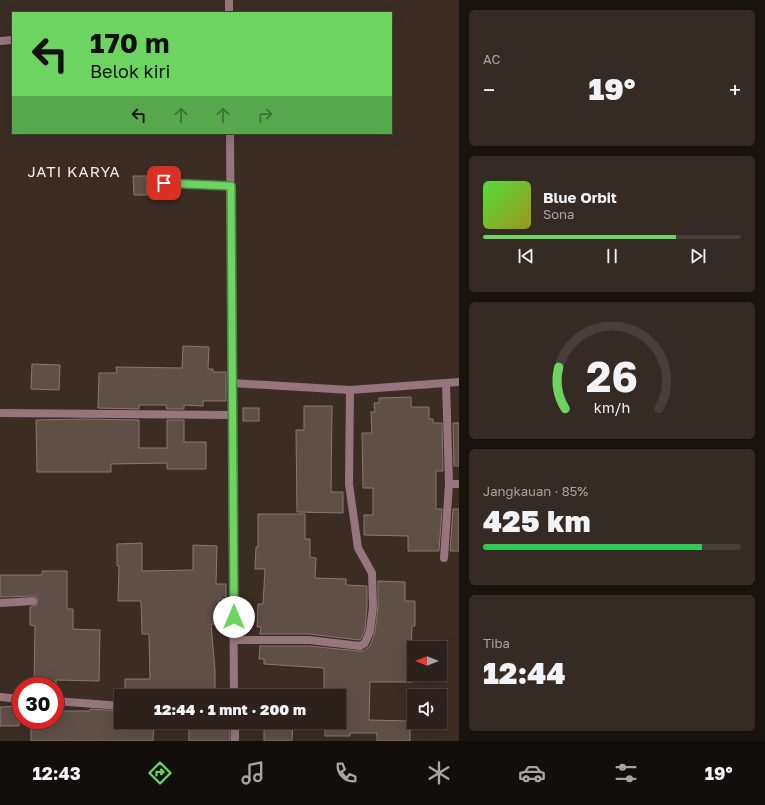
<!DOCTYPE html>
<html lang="id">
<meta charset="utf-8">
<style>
:root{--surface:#2d221b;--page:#352a24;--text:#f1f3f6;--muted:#a7a4a3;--line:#483f3a;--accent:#6dd361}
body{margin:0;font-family:"Golos Text",sans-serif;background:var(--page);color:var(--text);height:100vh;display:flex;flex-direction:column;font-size:15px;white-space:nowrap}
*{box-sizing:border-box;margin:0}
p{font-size:13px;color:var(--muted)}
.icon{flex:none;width:22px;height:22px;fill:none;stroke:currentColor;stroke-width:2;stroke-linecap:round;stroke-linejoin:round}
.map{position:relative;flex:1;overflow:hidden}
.panel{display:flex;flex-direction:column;gap:10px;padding:10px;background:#19130f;width:306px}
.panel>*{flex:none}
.hud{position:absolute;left:12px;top:12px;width:380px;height:122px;border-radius:0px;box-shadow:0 4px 16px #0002,0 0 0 1px var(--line);background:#6dd361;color:#111;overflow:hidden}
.needle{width:26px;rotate:270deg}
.buttons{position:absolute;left:407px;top:641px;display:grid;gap:8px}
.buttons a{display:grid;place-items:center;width:40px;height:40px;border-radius:0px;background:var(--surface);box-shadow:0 4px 16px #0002,0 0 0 1px var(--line);font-size:20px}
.speed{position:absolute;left:12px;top:677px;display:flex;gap:8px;font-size:20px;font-weight:700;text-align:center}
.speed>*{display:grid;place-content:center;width:52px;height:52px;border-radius:50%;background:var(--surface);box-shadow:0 4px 16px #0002,0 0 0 1px var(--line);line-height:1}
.speed .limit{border:6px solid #d22;background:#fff;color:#111}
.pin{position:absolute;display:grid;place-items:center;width:34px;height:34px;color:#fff;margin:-17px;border-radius:8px;box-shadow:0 2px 6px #0006}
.me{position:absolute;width:44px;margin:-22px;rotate:0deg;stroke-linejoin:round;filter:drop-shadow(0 0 3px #0008)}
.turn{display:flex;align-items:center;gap:14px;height:84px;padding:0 12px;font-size:18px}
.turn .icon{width:52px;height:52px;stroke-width:2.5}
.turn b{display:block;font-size:28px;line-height:34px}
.lanes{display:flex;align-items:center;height:38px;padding:0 12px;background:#0003;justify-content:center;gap:20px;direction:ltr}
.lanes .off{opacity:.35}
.big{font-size:30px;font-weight:800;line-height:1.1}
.panel .widget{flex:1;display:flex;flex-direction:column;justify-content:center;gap:6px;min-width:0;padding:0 14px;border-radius:6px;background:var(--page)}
.panel .dial{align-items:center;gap:0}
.dial svg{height:104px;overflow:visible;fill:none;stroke:var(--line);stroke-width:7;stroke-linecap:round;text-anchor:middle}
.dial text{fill:var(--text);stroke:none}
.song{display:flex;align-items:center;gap:12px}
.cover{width:48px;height:48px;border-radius:6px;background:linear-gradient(135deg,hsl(110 70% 55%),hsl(60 70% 35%))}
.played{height:4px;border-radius:2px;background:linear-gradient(90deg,var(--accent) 75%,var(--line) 75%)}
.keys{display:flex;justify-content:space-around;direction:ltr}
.heat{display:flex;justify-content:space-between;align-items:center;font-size:22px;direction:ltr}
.charge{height:6px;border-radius:3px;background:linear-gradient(90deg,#34c759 85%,var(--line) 0)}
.trip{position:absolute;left:114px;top:689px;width:232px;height:40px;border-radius:0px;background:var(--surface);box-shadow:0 4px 16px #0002,0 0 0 1px var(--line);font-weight:800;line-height:40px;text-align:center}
.dock{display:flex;height:64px;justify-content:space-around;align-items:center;background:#120e0b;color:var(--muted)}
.dock .icon{width:28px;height:28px}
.dock .active{color:var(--accent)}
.dock b{font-size:18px;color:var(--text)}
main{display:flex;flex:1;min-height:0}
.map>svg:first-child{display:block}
</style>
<main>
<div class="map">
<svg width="459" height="741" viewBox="0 0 459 741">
<rect width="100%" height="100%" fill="#3c2d24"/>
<!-- building -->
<g fill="#5f4f46" stroke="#8a786e">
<polygon points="133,176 147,176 146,182 147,195 134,195"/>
<polygon points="183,346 209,347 208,369 213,369 213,372 226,372 226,401 203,401 203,406 184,405 184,409 167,409 166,405 139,405 139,409 98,408 99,373 117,373 116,367 182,368"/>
<polygon points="32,364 60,365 59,390 31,389"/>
<polygon points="411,397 411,407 429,407 429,419 433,419 433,423 442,423 443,471 436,471 436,509 442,509 439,551 408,551 408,536 364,535 364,515 373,515 373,488 363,488 362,433 372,433 371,412 375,412 374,403 379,403 379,398"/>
<polygon points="304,406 332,406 331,492 343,492 343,513 297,512 296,430 304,430"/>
<rect x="243" y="408" width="16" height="13"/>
<polygon points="86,419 139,420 139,448 167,448 167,420 184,420 184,442 206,442 206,469 167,469 167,463 111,464 111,472 37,472 36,420"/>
<polygon points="453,423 459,423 459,466 454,466"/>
<polygon points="453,509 459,509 459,551 450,551"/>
<polygon points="258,514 305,514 305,539 310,539 310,557 316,558 315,578 346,579 346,585 367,586 367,607 365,630 361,639 359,640 309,634 260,634 261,627 257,627 258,604 263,604 265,569 255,569 256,547 258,547"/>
<polygon points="142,543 142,571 193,570 193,545 217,546 216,584 226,584 226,599 219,599 219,624 211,624 215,670 215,696 195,696 196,690 170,693 170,696 125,696 125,679 150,679 149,634 142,634 141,601 118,601 119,566 117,566 117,544"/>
<polygon points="42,571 67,571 67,609 73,609 73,629 100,630 99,681 56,680 56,686 34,686 35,626 30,625 30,607 36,605 38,600 36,596 33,596 0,597 0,575 42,575"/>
<polygon points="378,581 405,582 405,601 415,601 415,626 412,626 411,654 413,654 413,682 370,682 369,720 410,721 410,741 377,741 377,733 350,733 350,736 325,736 325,722 339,722 339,696 324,695 324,668 264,664 264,659 259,659 260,646 309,646 359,651 363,651 370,646 375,632 378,607"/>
<polygon points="19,706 19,726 0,726 0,707"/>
<polygon points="90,709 121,711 121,722 154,722 153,741 31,741 31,720 55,720 55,711 90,711"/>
<polygon points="202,722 218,722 218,729 230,729 230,741 189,741 189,728 202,728"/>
<polygon points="264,722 293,722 292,741 264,741"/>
</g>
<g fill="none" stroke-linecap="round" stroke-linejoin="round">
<!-- street -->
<g stroke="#96757e" stroke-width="8">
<polyline points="229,0 229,13"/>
<polyline points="0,41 13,40"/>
<polyline points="230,133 234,696"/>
<polyline points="151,182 231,186"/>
<polyline points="232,383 350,390 459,382"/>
<polyline points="0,413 232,415"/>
<polyline points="449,484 459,484"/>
<polyline points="444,558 449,484 446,383"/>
<polyline points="0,603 33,601"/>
<polyline points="234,640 309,640 360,646 365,643 370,631 373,607 372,573 358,548 349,484 350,390"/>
<polyline points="0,697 21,699"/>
<polyline points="55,701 121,706"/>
<polyline points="235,722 235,741"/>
</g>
</g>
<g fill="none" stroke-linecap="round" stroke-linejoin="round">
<defs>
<polyline id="route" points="164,183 231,186 234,617"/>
</defs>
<!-- route casing -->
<use href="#route" stroke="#47893f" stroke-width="10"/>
<!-- route -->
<use href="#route" stroke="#6dd361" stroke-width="7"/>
</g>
<g text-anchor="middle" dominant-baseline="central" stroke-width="4" stroke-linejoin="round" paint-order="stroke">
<!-- quarter labels -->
<g font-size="15" letter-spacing="1" fill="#f8ede8" stroke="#3c2d24">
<text x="74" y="171">JATI KARYA</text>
</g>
</g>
</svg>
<div class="buttons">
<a><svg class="needle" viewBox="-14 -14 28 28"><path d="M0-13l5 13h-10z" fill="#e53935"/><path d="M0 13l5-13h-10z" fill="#a7a4a3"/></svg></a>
<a><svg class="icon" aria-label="sound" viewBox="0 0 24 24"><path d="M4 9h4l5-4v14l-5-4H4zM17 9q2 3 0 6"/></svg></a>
</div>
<div class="speed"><div class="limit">30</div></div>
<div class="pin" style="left:164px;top:183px;background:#d93025"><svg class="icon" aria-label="arrive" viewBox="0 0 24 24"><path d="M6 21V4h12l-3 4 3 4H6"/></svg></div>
<svg class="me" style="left:234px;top:617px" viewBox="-20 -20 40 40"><circle r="19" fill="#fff"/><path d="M0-13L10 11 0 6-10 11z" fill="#6dd361"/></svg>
<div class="trip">12:44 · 1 mnt · 200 m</div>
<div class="hud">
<div class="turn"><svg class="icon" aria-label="left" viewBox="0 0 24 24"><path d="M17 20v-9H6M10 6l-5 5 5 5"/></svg><div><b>170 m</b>Belok kiri</div></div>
<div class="lanes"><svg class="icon" aria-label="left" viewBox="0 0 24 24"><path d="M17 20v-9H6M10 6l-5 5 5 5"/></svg><svg class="icon off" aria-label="ahead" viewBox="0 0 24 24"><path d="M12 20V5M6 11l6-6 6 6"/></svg><svg class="icon off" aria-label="ahead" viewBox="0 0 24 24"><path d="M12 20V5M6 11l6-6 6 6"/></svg><svg class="icon off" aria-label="right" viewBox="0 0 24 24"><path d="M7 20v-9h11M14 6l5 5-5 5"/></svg></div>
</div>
</div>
<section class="panel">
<div class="widget"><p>AC</p>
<div class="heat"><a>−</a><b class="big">19°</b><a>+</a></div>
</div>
<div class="widget">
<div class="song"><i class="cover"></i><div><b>Blue Orbit</b><p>Sona</p></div></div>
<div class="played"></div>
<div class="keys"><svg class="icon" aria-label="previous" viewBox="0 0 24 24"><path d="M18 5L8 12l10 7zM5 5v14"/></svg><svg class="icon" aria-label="pause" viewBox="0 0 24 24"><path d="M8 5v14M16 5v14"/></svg><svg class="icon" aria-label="next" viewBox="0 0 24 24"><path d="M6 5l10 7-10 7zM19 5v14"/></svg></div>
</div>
<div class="widget dial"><svg viewBox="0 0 100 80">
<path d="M14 69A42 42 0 1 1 86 69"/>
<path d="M14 69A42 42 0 0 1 9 37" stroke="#6dd361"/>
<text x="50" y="56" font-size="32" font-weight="700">26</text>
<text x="50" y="72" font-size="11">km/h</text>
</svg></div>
<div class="widget"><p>Jangkauan · 85%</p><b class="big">425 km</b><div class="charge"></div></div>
<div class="widget"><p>Tiba</p><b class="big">12:44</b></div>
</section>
</main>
<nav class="dock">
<b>12:43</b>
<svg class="icon active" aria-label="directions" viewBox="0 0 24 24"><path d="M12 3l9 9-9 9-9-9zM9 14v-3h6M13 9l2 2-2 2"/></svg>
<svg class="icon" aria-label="music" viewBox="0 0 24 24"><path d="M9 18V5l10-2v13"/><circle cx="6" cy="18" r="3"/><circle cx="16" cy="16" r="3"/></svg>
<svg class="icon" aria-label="phone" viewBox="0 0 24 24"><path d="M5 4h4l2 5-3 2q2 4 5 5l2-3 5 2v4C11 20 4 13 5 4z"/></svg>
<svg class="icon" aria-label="climate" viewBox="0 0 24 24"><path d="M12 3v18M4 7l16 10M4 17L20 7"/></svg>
<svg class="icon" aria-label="car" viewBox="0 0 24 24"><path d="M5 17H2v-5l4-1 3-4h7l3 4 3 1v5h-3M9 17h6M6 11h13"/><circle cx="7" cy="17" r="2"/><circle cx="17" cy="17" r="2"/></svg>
<svg class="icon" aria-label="filters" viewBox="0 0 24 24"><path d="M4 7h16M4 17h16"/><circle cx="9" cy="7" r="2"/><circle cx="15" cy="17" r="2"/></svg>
<b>19°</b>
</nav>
